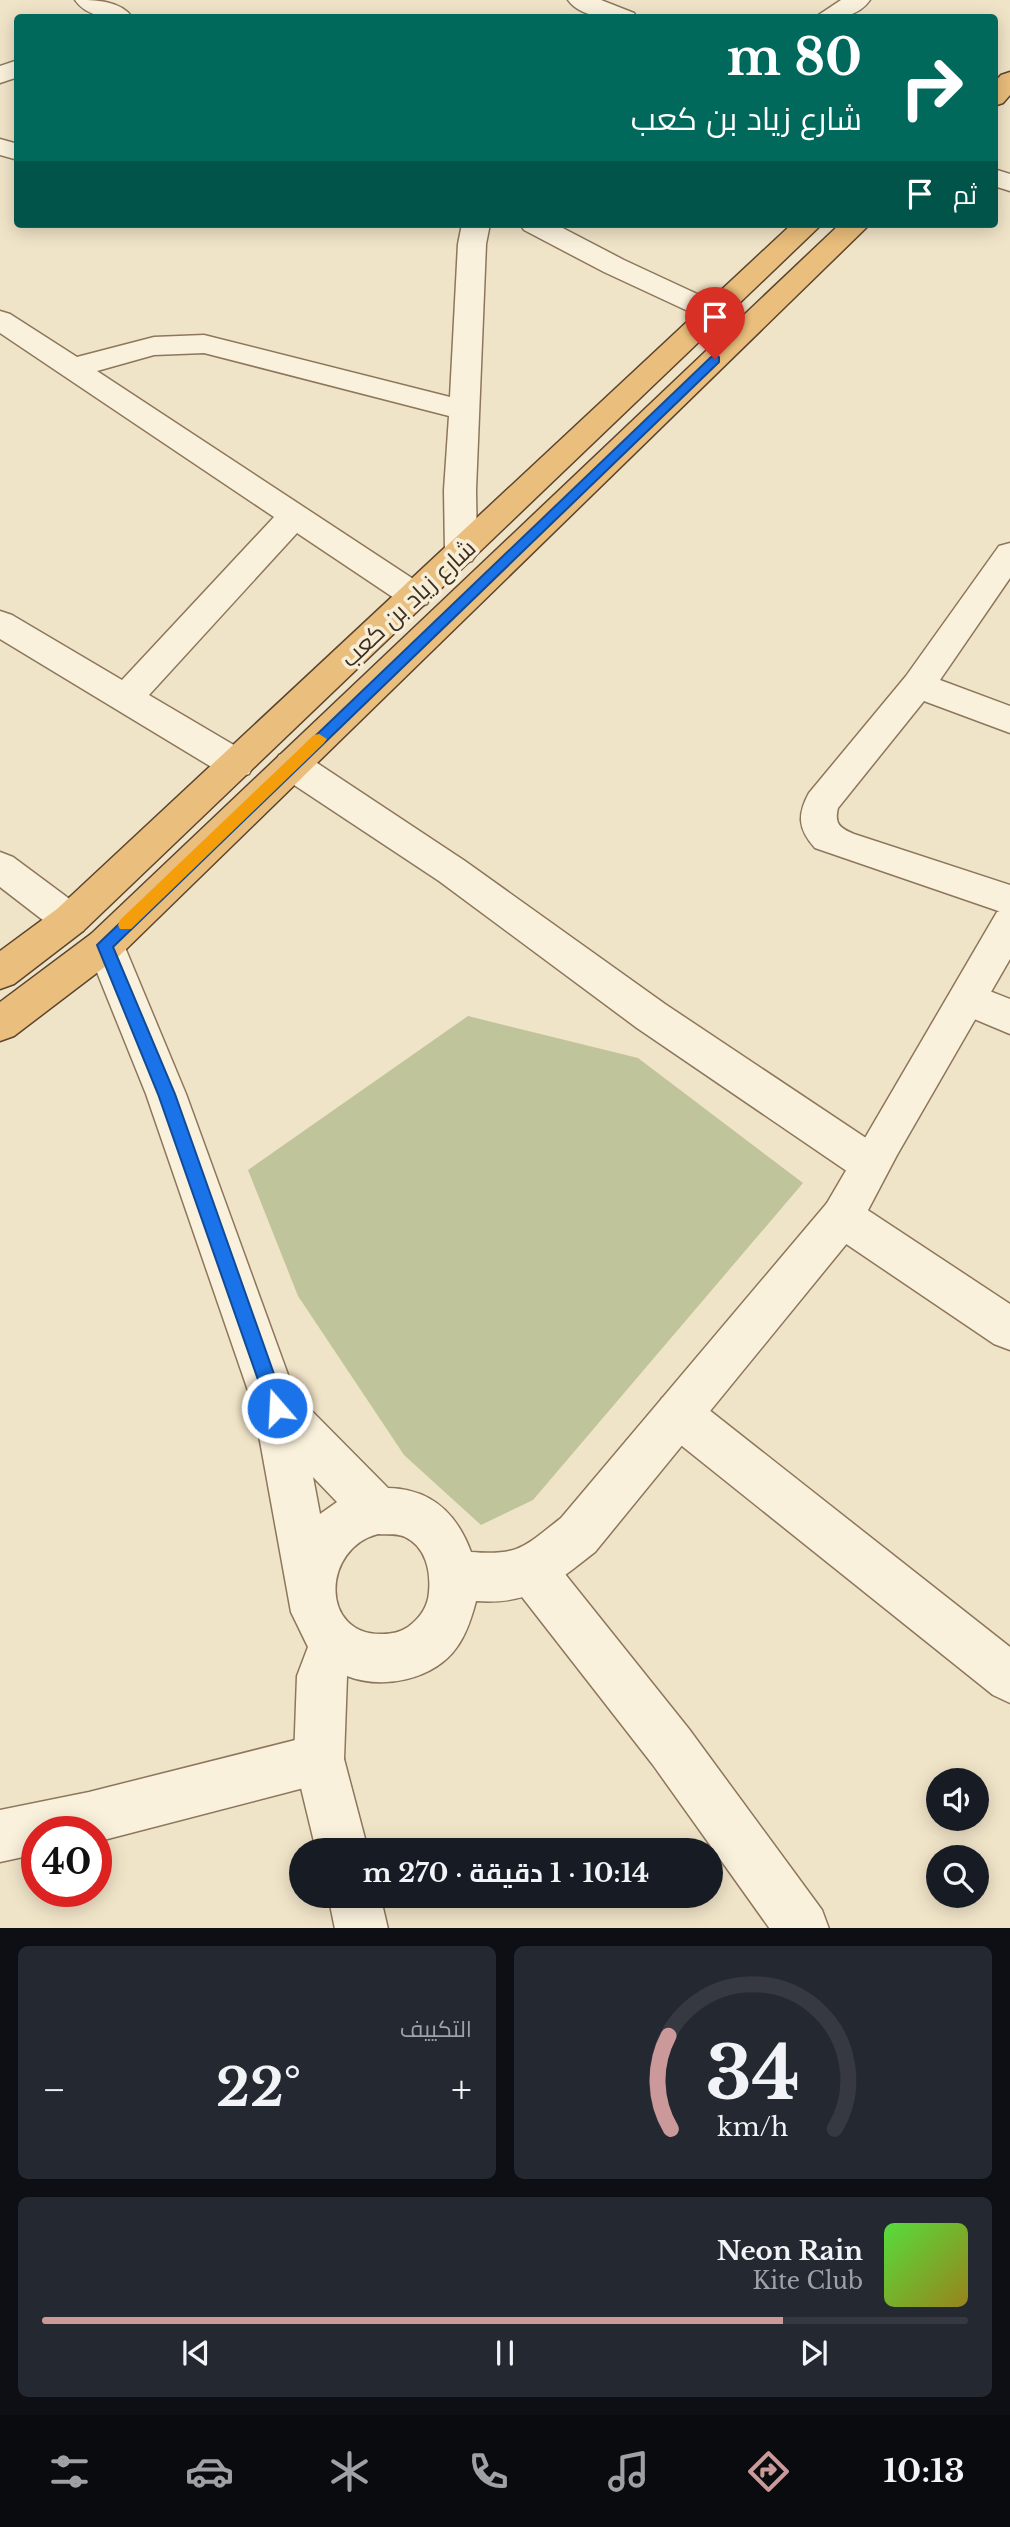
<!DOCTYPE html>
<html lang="ar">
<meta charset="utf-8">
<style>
:root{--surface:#171b24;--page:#242831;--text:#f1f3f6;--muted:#9ea1a6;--line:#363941;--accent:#cc999b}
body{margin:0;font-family:"Libre Baskerville",Cairo,serif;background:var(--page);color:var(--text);direction:rtl;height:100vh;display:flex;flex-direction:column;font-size:26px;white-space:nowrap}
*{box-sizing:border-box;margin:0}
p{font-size:23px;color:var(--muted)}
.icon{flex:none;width:38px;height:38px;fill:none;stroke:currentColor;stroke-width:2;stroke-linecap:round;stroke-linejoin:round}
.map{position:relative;height:1928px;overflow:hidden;direction:ltr}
.side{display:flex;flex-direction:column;gap:18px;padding:18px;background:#0d0f14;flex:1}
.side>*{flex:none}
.banner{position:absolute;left:14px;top:14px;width:984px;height:214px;border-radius:7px;box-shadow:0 4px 18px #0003;direction:rtl;background:#00695c;color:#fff;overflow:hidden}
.fabs{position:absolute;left:926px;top:1768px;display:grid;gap:14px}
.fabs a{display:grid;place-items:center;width:63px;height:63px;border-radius:50%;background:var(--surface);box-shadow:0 4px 18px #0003;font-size:35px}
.speed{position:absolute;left:21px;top:1816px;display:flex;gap:14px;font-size:35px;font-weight:700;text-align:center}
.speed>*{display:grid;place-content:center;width:91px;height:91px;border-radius:50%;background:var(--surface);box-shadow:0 4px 18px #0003;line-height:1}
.speed .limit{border:10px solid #d22;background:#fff;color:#111}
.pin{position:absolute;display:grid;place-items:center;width:60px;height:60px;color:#fff;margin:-72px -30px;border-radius:50% 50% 50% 0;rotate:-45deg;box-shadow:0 0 7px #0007}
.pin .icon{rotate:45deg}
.me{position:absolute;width:77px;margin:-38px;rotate:341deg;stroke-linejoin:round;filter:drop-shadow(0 0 5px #0008)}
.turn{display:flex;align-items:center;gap:24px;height:147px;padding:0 21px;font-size:32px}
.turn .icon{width:91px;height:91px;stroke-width:2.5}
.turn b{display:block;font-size:49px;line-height:60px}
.then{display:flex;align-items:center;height:66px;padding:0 21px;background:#0003;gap:14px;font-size:26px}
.big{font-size:52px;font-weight:700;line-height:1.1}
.side .widget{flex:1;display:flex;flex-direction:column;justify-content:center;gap:10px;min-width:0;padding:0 24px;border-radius:10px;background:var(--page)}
.side .dial{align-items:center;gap:0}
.dial svg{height:182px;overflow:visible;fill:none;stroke:var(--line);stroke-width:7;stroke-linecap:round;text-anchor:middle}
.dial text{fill:var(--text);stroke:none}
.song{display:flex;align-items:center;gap:21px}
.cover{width:84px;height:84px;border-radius:10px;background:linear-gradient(135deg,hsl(110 70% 55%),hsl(50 70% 35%))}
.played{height:7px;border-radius:4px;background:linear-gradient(90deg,var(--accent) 80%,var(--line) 80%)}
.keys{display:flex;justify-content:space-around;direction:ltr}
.heat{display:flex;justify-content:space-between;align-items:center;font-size:38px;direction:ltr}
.side .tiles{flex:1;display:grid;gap:18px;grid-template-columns:1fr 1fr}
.widget:last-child{grid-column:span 2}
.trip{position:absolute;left:289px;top:1838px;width:434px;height:70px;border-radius:35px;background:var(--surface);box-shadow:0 4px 18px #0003;font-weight:700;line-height:70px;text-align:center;direction:rtl}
.tab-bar{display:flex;height:112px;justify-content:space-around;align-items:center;background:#090b0e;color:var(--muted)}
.tab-bar .icon{width:49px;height:49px}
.tab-bar .selected{color:var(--accent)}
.tab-bar b{font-size:32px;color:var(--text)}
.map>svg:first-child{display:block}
</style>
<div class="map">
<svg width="1010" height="1929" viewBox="0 0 1010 1929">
<rect width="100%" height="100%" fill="#f0e4c8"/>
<!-- cemetery -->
<polygon fill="#bfc49a" points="468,1016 638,1058 803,1183 533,1500 481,1525 404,1455 298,1296 248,1170"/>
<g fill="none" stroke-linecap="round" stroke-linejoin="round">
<defs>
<g id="minor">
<path d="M75,0C95,0 120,0 133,18C113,18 88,19 75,0Z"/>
<path d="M841,0H870C857,19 834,18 814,18Z"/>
<polygon points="18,60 18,77 0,83 0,66"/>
<polygon points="0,139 18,144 18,160 0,155"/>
<polygon points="462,224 490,224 486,244 476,490 477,553 472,561 461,564 450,561 445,553 444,490 449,416 204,353 154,355 97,371 427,588 431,596 427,604 415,608 403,604 297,533 149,695 249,754 254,764 249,774 236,778 223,774 0,639 0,611 12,615 122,680 274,517 0,333 0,311 10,314 77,357 154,337 204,335 450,397 458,244"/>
<polygon points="520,224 555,224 624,260 723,306 727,312 723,318 713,321 703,318 604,272 524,230"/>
<path d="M1010,543V578L940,680L1010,706V733L924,701L838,808C834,824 840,828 854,834L1010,885V915L815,848C798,829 797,815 809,793L906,676L999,546Z"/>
<polygon points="292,751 305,755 465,861 665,1004 884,1150 890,1163 884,1176 869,1182 854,1176 637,1028 439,881 279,775 274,765 279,755"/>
<polygon points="0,852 13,857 83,909 89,920 83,931 70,935 57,931 0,887"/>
<polygon points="969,983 1010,999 1010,1034 955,1011 949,999 955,987"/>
<polygon points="842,1198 857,1203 1010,1304 1010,1350 994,1344 827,1231 821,1217 827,1203"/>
<polygon points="678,1392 694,1398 1010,1647 1010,1703 993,1695 662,1430 655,1414 662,1398"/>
<polygon points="532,1547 549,1554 689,1729 822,1910 829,1929 770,1929 653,1765 515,1588 508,1571 515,1554"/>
<polygon points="319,1734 337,1741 344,1759 337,1777 319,1784 96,1842 96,1832 37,1832 37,1854 0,1862 0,1810 89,1792"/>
</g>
<g id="tertiary">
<path d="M568,0H601L634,13L637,18C616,18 582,20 568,0Z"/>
<polygon points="994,169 1010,174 1010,191 994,186"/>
<path d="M1010,908V959L897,1155L857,1231L595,1552C554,1584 531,1605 476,1601C472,1616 467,1633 457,1647C434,1680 382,1690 347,1676L344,1759L368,1850H316L294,1759L297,1676L308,1647L291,1612L254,1408L146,1094L86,945L91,934L105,929L119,934L124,945L186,1094L295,1394L388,1488C432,1489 457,1514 471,1552C520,1556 525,1546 561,1518L827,1203L997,912ZM313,1477L337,1502L320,1514ZM378,1534C386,1535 397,1533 405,1537C426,1547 431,1571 429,1592C428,1607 420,1618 408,1627C400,1632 392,1634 383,1634C319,1636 322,1548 378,1534Z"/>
<polygon points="328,1895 380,1895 388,1929 335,1929"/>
</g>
<g id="trunk">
<polygon points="1010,72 1010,95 1003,103 994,106 994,83 1001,75"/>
<polygon points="792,224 822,224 83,931 14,984 0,989 0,951 57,909"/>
<polygon points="840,224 870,224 119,956 14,1036 0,1041 0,1002 91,934"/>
</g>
</defs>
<!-- minor casing -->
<use href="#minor" stroke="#8d765c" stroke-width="3"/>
<!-- tertiary casing -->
<use href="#tertiary" stroke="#8d765c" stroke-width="3"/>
<!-- trunk casing -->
<use href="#trunk" stroke="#5b4430" stroke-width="3"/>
<!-- minor -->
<use href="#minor" fill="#faf1dc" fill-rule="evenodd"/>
<!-- tertiary -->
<use href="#tertiary" fill="#faf1dc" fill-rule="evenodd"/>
<!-- trunk -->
<use href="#trunk" fill="#eabe7c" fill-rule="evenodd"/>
</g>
<!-- route -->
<polygon fill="#1a73e8" stroke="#114b97" stroke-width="2" points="715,355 719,357 719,362 113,947 175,1094 286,1408 284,1414 277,1417 270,1414 158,1094 97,945 711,357"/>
<!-- slow -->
<polygon fill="#f59e0b" points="319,734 327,739 324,743 131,929 120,929 118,925 120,920 314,735"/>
<g text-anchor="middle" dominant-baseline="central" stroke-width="7" stroke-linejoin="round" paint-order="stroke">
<!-- street labels -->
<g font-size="24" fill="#3d2e20" stroke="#f7eed8">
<text transform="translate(408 603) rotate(-43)">شارع زياد بن كعب</text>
</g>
</g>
</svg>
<div class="fabs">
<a><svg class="icon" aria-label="sound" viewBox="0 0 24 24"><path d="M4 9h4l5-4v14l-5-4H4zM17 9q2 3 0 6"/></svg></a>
<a><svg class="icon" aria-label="search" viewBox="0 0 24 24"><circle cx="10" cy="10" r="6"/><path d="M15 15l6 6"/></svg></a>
</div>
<div class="speed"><div class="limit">40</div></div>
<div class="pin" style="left:715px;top:359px;background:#d93025"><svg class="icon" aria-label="arrive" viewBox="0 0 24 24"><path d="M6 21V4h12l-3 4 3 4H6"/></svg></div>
<svg class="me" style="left:277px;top:1408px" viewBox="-20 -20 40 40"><circle r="17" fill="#1a73e8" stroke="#fff" stroke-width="3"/><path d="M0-11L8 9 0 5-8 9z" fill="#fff"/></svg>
<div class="trip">10:14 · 1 دقيقة · 270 m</div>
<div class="banner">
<div class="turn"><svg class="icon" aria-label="right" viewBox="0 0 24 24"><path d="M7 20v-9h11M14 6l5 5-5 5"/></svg><div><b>80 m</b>شارع زياد بن كعب</div></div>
<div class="then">ثم<svg class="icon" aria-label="arrive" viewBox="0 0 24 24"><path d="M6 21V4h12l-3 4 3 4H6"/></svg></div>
</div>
</div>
<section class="side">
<div class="tiles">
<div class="widget dial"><svg viewBox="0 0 100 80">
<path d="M14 69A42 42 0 1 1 86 69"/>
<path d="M14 69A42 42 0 0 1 13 28" stroke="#cc999b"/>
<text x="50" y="56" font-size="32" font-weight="700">34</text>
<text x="50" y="72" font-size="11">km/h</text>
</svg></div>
<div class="widget"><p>التكييف</p>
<div class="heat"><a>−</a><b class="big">22°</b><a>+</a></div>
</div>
<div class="widget">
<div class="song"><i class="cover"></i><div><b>Neon Rain</b><p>Kite Club</p></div></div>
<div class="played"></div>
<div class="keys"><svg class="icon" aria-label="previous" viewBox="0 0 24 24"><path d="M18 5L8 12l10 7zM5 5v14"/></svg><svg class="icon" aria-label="pause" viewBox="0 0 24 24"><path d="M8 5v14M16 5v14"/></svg><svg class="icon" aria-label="next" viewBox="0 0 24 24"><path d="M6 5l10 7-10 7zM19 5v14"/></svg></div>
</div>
</div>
</section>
<nav class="tab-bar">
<b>10:13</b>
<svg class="icon selected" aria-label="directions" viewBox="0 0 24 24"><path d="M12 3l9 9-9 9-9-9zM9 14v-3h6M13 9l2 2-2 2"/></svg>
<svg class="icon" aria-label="music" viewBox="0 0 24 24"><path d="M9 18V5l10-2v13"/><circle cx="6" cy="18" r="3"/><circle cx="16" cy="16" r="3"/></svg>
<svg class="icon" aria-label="phone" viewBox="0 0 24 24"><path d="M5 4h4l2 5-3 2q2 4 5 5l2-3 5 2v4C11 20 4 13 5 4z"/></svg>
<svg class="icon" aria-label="climate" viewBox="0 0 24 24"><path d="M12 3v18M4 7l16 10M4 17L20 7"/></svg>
<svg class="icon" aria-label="car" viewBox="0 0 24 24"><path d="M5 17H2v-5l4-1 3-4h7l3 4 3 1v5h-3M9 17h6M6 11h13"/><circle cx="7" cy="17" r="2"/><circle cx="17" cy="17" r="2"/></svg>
<svg class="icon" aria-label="filters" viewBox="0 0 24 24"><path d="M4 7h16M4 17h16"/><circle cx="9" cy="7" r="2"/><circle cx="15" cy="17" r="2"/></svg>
</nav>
